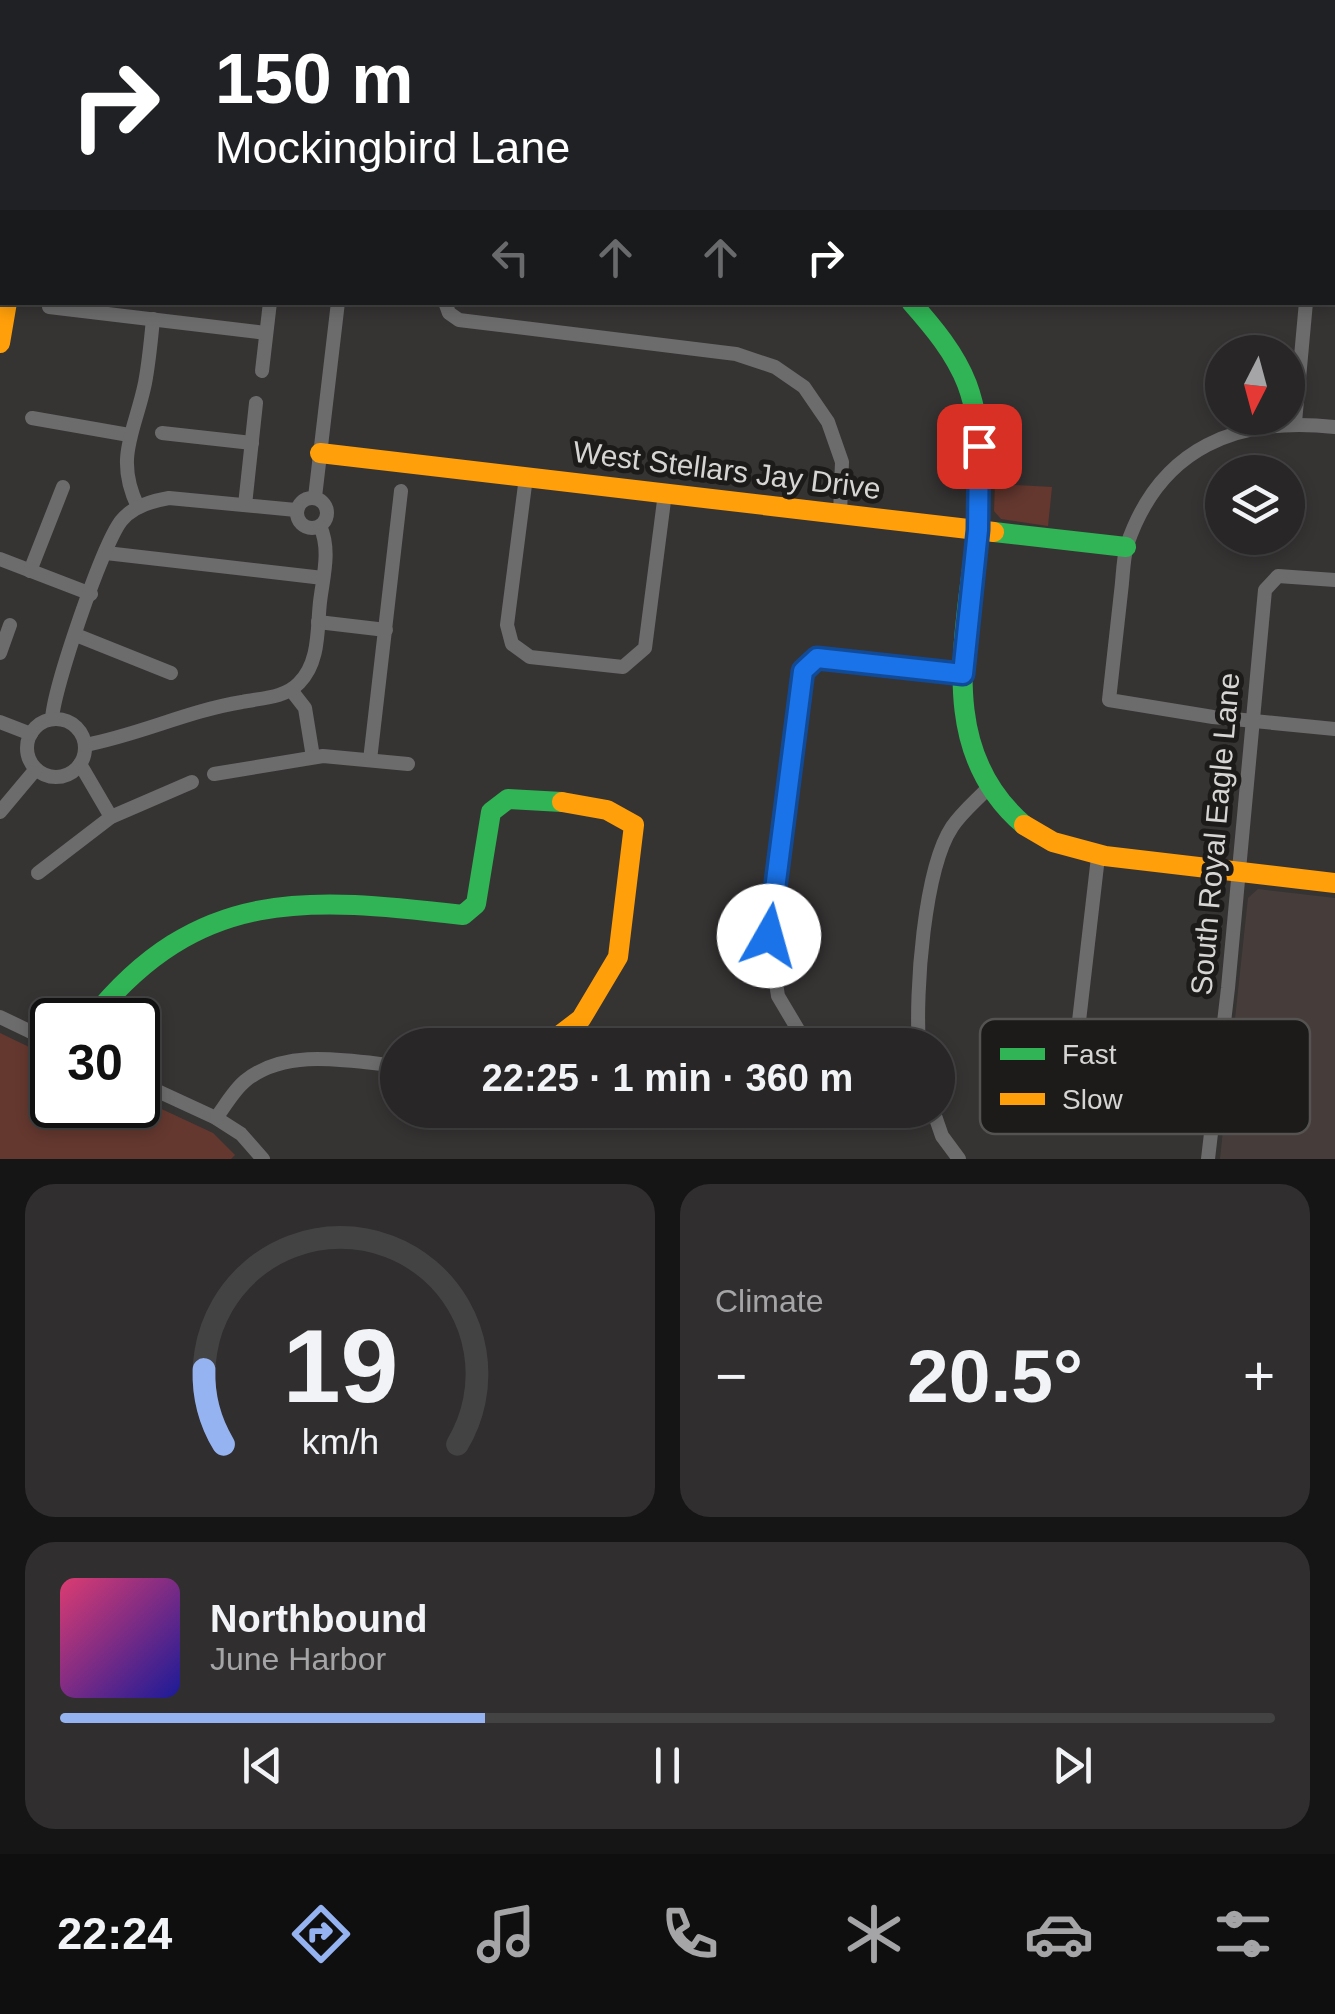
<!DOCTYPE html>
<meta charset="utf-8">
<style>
:root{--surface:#282626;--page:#302e2e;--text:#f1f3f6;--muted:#a5a5a7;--line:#444343;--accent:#95b2f1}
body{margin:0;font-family:Helvetica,sans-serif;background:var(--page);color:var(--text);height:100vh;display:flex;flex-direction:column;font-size:38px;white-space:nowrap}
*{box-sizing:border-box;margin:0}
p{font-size:32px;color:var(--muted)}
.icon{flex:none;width:55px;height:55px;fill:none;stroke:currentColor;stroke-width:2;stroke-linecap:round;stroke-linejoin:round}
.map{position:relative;height:1159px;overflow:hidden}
.sheet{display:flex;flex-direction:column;gap:25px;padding:25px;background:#161515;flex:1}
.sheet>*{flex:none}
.guide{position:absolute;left:0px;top:0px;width:1335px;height:305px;box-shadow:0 5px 15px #0003,0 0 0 2px var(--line);background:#202124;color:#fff;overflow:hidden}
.needle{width:65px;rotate:186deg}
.buttons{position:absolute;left:1205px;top:335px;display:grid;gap:20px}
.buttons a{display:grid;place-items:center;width:100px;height:100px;border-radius:50%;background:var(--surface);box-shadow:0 5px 15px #0003,0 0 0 2px var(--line);font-size:50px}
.speed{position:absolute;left:30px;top:998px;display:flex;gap:20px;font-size:50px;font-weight:700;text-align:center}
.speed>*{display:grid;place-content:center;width:130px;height:130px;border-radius:50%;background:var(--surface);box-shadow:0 5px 15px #0003,0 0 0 2px var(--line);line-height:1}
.speed .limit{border:5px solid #111;border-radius:15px;background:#fff;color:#111}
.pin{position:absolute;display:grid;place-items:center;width:85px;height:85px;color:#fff;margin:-42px;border-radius:20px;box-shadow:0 5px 15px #0006}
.me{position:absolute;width:110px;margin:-55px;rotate:7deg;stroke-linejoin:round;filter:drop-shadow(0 0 8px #0008)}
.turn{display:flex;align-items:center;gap:35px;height:210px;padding:0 50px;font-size:45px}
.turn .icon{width:130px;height:130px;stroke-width:2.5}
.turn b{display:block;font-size:70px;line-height:85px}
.lanes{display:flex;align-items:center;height:95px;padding:0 50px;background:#0003;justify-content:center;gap:50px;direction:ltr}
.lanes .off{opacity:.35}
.big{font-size:75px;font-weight:800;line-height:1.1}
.sheet .widget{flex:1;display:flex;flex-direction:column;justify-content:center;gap:15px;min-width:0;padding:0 35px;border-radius:30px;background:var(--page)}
.sheet .dial{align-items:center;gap:0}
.dial svg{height:260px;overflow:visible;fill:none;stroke:var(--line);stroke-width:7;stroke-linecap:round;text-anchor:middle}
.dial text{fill:var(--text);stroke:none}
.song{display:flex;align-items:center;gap:30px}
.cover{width:120px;height:120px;border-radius:15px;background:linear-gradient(135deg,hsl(340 70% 55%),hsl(240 70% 35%))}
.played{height:10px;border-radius:5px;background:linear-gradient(90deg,var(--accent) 35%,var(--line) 35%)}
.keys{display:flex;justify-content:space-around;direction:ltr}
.heat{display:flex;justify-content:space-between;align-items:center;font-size:55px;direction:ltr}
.sheet .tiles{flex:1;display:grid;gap:25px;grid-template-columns:1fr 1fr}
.widget:last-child{grid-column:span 2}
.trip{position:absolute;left:380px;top:1028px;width:575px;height:100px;border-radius:50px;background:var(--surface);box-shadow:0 5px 15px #0003,0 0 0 2px var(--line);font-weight:800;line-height:100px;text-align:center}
.tab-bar{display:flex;height:160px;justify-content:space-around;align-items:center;background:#100f0f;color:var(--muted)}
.tab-bar .icon{width:70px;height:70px}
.tab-bar .on{color:var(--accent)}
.tab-bar b{font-size:45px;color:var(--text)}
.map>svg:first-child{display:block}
</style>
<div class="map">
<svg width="1335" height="1159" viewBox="0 0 1335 1159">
<rect width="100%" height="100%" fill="#363333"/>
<!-- built -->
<polygon fill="#463d3b" points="1258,889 1335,898 1335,1159 1220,1159 1248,898"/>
<!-- green -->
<g fill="#64382f">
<polygon points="995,484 1052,487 1048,526 1001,519 994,511"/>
<polygon points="0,1033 52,1058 52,1105 138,1105 138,1098 213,1133 235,1155 231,1159 0,1159"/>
</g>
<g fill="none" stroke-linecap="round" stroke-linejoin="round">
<!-- street -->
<g stroke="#6d6c6c" stroke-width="14">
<polyline points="1257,0 1259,2"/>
<polyline points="53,2 54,0"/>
<polyline points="1332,27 1335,27"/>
<polyline points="445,302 449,313 459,320 736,354 775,367 804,387 828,422 842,462 840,514"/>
<polyline points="49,307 266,333"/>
<polyline points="262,371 270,302"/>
<polyline points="32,418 129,435"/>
<polyline points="1295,422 1306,302"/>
<path d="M1335,427C1238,416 1160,447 1127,545C1123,559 1123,577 1121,592C1117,628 1113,664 1109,700L1213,717L1335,729"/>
<polyline points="162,433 252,443"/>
<polyline points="526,477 507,625 512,644 530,657 623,667 645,648 665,493"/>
<polyline points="315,497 338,302"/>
<circle cx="312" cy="513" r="15"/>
<polyline points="245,505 256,403"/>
<path d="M138,507C114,457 135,432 145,383C149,362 151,340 153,319"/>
<polyline points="106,553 323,578"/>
<polyline points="0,559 91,594"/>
<polyline points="30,571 63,487"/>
<polyline points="318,622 386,630"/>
<polyline points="76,635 171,673"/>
<polyline points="0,653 10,625"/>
<polyline points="291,690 305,708 313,757"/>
<path d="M52,719C54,687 102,546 121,521C132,507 151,501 169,498L296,510"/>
<circle cx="56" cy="748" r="29"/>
<polyline points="0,722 31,734"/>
<path d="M85,745C139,735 187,711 242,702C261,698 285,698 299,683C320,662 317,629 320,602C323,577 331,550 320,526"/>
<polyline points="370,760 401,491"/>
<polyline points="80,764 111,817"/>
<polyline points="214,774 323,756 408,764"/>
<polyline points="0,812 36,769"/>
<polyline points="1098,857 1076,1047 1082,1060 1104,1074 1218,1085"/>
<polyline points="38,873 111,817 192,782"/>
<polyline points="0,1017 52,1042"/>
<polyline points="785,1045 800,1033"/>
<polyline points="816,1045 800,1033 778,996 769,937 803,671 817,657 963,674"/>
<path d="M919,1045C915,993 924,869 952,827C962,812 977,800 989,787"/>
<polyline points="138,1082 216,1118 241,1134 263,1159"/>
<polyline points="933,1110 942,1136 959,1159"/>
<path d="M216,1118C225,1106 234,1090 245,1081C286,1047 350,1061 398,1066"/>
<polyline points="1208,1159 1228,988 1265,590 1278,576 1335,580"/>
</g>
<!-- fast -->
<g stroke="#30b455" stroke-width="20">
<polyline points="0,7 2,7"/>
<polyline points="1332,168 1335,169"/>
<path d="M911,302C933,327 955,353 967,384C1019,525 894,714 1024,825"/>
<polyline points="994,532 1126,547"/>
<path d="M91,1020C198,886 308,897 463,915L476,904L491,812L508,799L562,802"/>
</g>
<!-- slow -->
<g stroke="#ff9f0a" stroke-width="20">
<polyline points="0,343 7,302"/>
<polyline points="320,453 994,532"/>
<polyline points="1024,825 1053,842 1105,856 1335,883"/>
<polyline points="547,1045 581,1019 618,957 634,825 607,810 562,802"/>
</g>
</g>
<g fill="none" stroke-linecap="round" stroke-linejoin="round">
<defs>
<polyline id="route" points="769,936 803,671 817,658 963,674 978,530 979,446"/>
</defs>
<!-- route casing -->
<use href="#route" stroke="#114b97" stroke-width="25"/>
<!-- route -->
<use href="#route" stroke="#1a73e8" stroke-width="18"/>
</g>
<g text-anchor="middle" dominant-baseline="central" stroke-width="10" stroke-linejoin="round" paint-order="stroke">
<!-- street labels -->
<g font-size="30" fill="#d7d4d4" stroke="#1d1b1a">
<text transform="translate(727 470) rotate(7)">West Stellars Jay Drive</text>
<text transform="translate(1215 834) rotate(-85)">South Royal Eagle Lane</text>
</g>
</g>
<!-- legend -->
<rect x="980" y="1019" width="330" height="115" rx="15" fill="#1d1b1a" stroke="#555252" stroke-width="2.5"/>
<rect x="1000" y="1048" width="45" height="12" fill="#30b455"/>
<rect x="1000" y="1093" width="45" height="12" fill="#ff9f0a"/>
<g font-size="28" fill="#d7d4d4">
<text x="1062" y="1064">Fast</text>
<text x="1062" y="1109">Slow</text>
</g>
</svg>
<div class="buttons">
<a><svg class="needle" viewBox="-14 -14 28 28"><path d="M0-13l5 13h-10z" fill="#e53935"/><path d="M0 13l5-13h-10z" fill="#a5a5a7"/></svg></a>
<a><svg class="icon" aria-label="layers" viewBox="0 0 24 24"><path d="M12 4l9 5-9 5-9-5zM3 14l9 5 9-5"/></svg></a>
</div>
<div class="speed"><div class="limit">30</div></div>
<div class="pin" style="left:979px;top:446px;background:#d93025"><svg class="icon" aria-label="arrive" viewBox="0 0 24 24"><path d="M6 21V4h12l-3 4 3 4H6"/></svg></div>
<svg class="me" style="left:769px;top:936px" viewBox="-20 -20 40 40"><circle r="19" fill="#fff"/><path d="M0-13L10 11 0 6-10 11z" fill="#1a73e8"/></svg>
<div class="trip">22:25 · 1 min · 360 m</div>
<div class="guide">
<div class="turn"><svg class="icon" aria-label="right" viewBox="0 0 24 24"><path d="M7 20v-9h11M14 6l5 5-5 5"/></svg><div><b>150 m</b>Mockingbird Lane</div></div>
<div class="lanes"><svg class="icon off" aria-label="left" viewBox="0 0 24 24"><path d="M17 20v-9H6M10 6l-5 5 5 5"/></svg><svg class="icon off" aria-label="ahead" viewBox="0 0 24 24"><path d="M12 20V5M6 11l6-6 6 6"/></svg><svg class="icon off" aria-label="ahead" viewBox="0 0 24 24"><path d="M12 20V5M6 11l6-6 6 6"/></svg><svg class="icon" aria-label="right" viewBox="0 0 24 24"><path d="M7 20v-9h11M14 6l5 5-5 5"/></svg></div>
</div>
</div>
<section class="sheet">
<div class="tiles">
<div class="widget dial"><svg viewBox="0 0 100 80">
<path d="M14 69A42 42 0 1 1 86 69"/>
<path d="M14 69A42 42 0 0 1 8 46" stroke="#95b2f1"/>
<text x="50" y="56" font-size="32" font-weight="700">19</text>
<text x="50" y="72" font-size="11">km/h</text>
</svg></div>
<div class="widget"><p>Climate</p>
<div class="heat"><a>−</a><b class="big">20.5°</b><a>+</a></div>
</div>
<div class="widget">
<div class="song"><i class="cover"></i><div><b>Northbound</b><p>June Harbor</p></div></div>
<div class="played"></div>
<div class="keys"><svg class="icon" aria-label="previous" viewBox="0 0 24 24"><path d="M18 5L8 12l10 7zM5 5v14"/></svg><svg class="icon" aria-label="pause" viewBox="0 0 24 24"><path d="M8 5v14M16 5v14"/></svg><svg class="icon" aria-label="next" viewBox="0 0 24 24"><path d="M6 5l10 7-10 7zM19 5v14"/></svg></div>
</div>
</div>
</section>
<nav class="tab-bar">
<b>22:24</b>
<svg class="icon on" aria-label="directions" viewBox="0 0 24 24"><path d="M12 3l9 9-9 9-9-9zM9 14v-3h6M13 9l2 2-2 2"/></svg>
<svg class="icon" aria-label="music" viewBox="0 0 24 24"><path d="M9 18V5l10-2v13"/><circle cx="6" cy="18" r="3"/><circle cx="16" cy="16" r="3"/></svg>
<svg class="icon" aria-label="phone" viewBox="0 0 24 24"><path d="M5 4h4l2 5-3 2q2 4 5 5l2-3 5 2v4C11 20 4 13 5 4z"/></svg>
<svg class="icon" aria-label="climate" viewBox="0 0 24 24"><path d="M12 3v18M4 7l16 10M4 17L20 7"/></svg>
<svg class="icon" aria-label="car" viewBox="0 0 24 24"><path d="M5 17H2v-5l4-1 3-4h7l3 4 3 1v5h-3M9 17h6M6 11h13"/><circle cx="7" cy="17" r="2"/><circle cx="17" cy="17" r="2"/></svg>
<svg class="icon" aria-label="filters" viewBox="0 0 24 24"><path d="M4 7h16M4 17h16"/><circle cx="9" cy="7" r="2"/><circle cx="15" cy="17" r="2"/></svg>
</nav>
